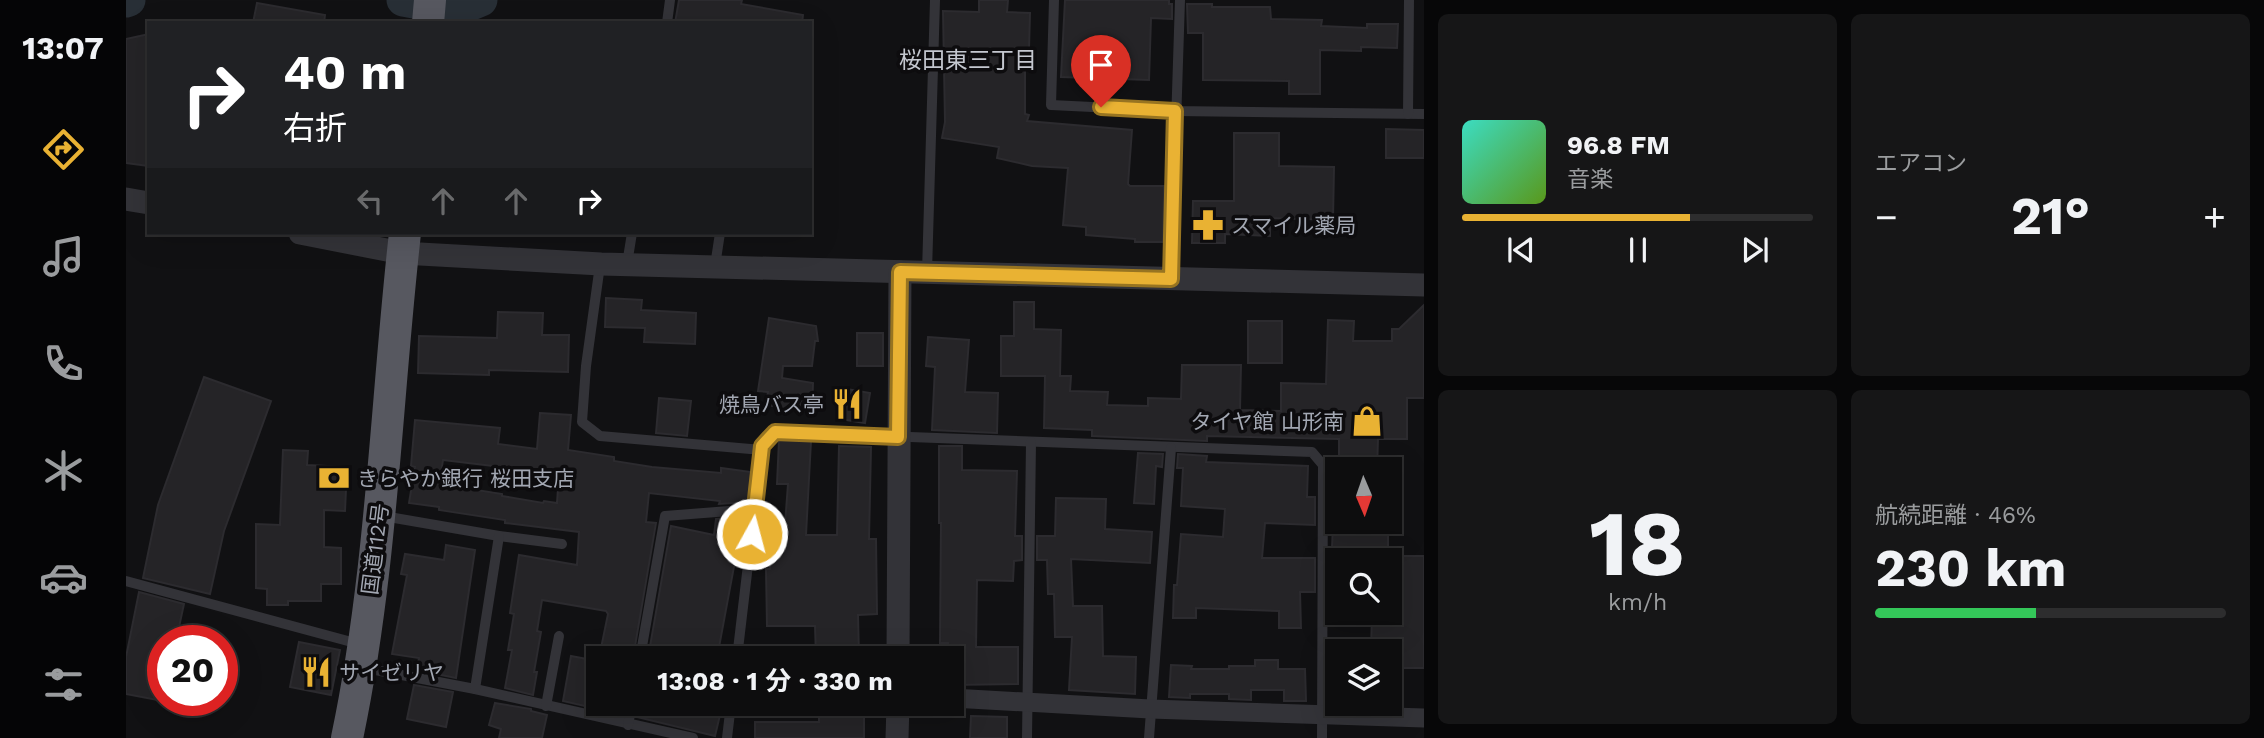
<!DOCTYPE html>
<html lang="ja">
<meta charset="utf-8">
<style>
:root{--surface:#0d0d0e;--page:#161617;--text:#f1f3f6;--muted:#9a9c9e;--line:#2d2d2e;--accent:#e9b233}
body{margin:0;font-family:"Work Sans","Noto Sans JP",sans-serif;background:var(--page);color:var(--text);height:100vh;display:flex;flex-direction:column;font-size:26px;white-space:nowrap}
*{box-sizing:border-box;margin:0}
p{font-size:23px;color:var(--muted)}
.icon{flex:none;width:38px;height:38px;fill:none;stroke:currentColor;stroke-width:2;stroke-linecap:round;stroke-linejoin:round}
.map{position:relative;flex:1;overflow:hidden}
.panel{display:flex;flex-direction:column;gap:14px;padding:14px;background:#070708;width:840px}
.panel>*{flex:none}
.guide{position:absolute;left:21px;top:21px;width:665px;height:214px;border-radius:0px;box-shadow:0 7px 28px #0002,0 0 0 2px var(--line);background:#202124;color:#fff;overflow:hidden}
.needle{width:46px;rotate:178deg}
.buttons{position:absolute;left:1199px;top:457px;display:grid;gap:14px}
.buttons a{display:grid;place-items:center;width:77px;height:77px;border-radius:0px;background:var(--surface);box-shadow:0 7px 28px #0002,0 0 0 2px var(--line);font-size:35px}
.speed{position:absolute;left:21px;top:625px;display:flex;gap:14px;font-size:35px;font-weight:700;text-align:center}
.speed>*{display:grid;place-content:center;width:91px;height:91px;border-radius:50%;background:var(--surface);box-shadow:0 7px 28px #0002,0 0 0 2px var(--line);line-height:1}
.speed .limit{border:10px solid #d22;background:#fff;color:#111}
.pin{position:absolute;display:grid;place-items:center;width:60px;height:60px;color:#fff;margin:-72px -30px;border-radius:50% 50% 50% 0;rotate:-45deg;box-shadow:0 0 7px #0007}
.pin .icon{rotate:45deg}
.me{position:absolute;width:77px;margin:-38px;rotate:7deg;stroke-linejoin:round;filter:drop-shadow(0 0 5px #0008)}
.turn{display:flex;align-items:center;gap:24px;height:147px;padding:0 21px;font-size:32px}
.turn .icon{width:91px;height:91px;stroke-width:2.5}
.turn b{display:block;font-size:49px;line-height:60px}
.lanes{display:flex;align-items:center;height:66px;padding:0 21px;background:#0003;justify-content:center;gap:35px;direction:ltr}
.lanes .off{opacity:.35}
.big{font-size:52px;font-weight:700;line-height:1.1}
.panel .widget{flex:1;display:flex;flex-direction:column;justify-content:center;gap:10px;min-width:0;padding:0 24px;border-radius:10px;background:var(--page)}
.panel .dial{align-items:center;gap:0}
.dial b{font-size:91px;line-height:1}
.song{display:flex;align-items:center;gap:21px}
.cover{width:84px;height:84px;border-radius:10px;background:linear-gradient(135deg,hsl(170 70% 55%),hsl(90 70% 35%))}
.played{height:7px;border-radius:4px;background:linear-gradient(90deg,var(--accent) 65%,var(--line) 65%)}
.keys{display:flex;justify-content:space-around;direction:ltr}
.heat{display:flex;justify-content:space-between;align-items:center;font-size:38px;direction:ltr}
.charge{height:10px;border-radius:5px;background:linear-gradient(90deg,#34c759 46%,var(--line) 0)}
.panel .tiles{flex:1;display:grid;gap:14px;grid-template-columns:repeat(2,1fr)}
.trip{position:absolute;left:460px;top:646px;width:378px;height:70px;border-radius:0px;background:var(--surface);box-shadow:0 7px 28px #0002,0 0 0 2px var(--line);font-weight:700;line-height:70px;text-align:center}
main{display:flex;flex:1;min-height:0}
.dock{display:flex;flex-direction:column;width:126px;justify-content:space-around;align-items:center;background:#050506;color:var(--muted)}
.dock .icon{width:49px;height:49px}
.dock .on{color:var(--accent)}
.dock b{font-size:32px;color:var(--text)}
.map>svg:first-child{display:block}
</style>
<main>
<nav class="dock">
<b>13:07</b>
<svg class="icon on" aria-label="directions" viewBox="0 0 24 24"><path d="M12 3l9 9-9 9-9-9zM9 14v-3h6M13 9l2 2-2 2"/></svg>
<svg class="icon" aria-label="music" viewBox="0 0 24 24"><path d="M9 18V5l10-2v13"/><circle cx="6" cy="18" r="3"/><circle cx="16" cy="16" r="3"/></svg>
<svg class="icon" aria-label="phone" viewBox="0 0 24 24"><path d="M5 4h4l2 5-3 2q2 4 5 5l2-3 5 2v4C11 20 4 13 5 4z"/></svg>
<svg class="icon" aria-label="climate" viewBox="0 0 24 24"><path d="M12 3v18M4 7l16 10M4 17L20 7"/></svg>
<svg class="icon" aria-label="car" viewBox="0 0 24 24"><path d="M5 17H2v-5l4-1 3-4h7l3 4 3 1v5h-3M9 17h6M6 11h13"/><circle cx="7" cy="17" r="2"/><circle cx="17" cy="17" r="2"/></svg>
<svg class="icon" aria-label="filters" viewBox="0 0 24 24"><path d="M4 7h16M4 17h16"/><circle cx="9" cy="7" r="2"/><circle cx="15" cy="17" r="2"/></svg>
</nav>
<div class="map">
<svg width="1298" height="738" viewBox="0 0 1298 738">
<rect width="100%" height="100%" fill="#111113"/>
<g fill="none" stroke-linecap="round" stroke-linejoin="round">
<!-- river -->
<g stroke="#282f36" stroke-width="33">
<polyline points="277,0 331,10 355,0"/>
<polyline points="0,1 3,0"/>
</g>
</g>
<!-- building -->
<g fill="#252427" stroke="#2c2b2f" stroke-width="2" fill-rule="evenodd">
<polygon points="553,0 616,0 615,4 677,15 676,23 549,23"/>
<polygon points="853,0 882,0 881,12 904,13 903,49 899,49 899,114 903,115 901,121 1006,130 1002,184 1004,186 1038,186 1037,242 1009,242 1009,239 960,235 960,227 937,225 942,168 906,166 871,158 873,147 816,138 819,122 817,11 853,12"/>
<polygon points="939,0 1043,0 1043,4 1046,4 1046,19 1025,18 1023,80 935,77"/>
<polygon points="131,3 199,15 198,23 127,23"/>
<polygon points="1061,4 1086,4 1086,7 1144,7 1145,19 1196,20 1195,26 1241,28 1241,24 1272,24 1271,48 1235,47 1235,51 1194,50 1194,94 1163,94 1163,81 1077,80 1077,33 1062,33"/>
<polygon points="23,34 23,166 0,163 0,39"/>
<polygon points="1260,129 1298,130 1298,158 1260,158"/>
<polygon points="1108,133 1153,133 1153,166 1208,167 1207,220 1144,218 1144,236 1099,234 1099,243 1066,243 1067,201 1108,201"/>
<polygon points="480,298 516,300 515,310 570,313 569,344 518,342 519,328 479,327"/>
<polygon points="888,302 908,302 908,329 935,330 934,376 945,376 944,391 982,392 981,405 1022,406 1022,398 1055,399 1056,365 1115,365 1114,410 1155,411 1155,383 1200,384 1202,320 1228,321 1227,341 1266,341 1266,329 1273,329 1298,305 1298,398 1281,398 1281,439 1252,439 1251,469 1213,469 1213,439 1081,436 1081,441 966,436 966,430 918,428 919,376 875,376 875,336 888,336"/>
<polygon points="372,312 417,313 416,335 443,335 442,372 363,370 363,375 292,373 293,336 371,338"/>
<polygon points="643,318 690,326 692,341 689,341 686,366 657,366 656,378 687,383 686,412 640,405 642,392 632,391"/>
<rect x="1122" y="321" width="34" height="42"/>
<rect x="731" y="333" width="26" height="33"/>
<polygon points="802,337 843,340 839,392 872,393 871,433 806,430 809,367 800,366"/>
<polygon points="78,377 145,401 98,531 84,594 17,578 32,505"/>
<polygon points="715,388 744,393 739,423 714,419"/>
<polygon points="533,398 565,401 561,436 530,433"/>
<path d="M414,413L445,415L442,450L488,457V461L526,467L595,473V468L625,472L622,502L593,504L594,501L523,493L520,522L530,523L507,658H473L482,614L480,611L416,600L411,631L415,632L408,672H411L407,695L379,688L386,650H382L388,614L384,613L393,555L451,565L453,532L379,523V520L313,510V507L283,503L289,467L285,466L289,420L374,428L372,444L411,449ZM317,460L433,474L431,503L418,501L417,503L376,496V494L313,484Z"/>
<polygon points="653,440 685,441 680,535 711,535 713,446 745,447 743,539 750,539 751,614 732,615 733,656 690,657 689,626 641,626 640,569 644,569 645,538 658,538 662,484 651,484"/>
<polygon points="813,446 836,446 836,470 891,471 889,536 896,536 896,560 888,561 887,581 851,580 850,647 892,647 892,684 826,685 826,658 823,658 822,643 814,643 815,523 813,523"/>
<polygon points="157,450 182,451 181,465 221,467 219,511 198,510 198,547 215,548 215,584 195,584 195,601 162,601 162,605 141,605 141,589 130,588 130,524 154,525"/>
<polygon points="1012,453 1037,454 1036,467 1030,466 1028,504 1008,503"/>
<polygon points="1052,454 1081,456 1080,462 1182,466 1181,497 1189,497 1189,525 1139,523 1136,558 1189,558 1189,592 1174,592 1175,628 1153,628 1153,611 1070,608 1070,618 1047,618 1048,585 1051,585 1055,534 1097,537 1099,509 1055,506 1057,468 1051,468"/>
<polygon points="1204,497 1211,498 1211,522 1262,522 1262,560 1211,560 1211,592 1204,592 1207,525 1204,525"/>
<polygon points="930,498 980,499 979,529 1026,532 1024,563 945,559 947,606 976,606 977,656 1010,657 1009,694 943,690 946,637 929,637 928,594 922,594 921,560 911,560 911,536 929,536"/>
<polygon points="620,517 612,561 609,561 591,658 522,658 545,526 588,535 590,519"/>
<polygon points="320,545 349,550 330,678 291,670 293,658 266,654 281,575 275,574 279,554 318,560"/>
<polygon points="1264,556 1298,556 1298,668 1264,668 1264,651 1245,651 1246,614 1264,615"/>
<polygon points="13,592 58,604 53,627 86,633 85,640 37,640 37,701 0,694 0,657"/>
<polygon points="173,642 214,650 205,695 164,687"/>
<polygon points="445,656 472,661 472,709 437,701"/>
<polygon points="1129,660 1152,660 1152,669 1179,669 1180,701 1158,701 1158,690 1125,690 1125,700 1103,699 1103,694 1064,694 1064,698 1043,697 1045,665 1066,666 1065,669 1103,669 1103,666 1129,666"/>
<polygon points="288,685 327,692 320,727 281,719"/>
<polygon points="369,703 405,709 405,711 421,715 416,738 373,738 375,729 363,725"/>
<polygon points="479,704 499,704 496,715 478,710"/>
<polygon points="513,704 592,704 590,714 594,715 589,736 511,717"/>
<polygon points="693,714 738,714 738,738 629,738 629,722 693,722"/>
<polygon points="845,716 881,717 881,738 844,738"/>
</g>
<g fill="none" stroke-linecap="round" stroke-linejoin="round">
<!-- service -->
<g stroke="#333338" stroke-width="10">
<polyline points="928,0 925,105 1049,111 1298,114"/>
<polyline points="541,23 544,0"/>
<polyline points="1282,114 1283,0"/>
<polyline points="501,264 506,233"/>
<polyline points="474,265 460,366 456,422 474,436 636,450"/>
<polyline points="589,266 594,233"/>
<polyline points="801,272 809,0"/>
<polyline points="1045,278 1054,0"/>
<polyline points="257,516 373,536 436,544"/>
<polyline points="0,581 233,644"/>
<polyline points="514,658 539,516 629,509"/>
<polyline points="611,658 636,446 649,432 1186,452 1197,465 1196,738"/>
<polyline points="239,668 349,689 567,738"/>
<polyline points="349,689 373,536"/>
<polyline points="420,706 433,636"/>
<polyline points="502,725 506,704"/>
<polyline points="601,738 605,704"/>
<polyline points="901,738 905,442"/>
<polyline points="1023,738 1045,448"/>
</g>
<!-- minor -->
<polyline stroke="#333338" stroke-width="19" points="826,698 1024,709 1298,718"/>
<!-- tertiary -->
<g stroke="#333338" stroke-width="23">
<polyline points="0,199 23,203"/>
<polyline points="174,233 276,253 475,264 1298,285"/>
<polyline points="772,658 774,272"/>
<polyline points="771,738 772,704"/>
</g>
<!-- trunk -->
<g stroke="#575860" stroke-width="32">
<polyline points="302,23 304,0"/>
<path d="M221,738C256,572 260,401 279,233"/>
</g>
</g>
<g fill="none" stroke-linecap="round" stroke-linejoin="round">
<defs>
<polyline id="route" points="626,534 636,446 649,432 772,437 774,272 1045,279 1049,111 975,107"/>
</defs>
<!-- route casing -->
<use href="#route" stroke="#977421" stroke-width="18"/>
<!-- route -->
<use href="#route" stroke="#e9b233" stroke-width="12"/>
</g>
<!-- icons -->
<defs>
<symbol id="pharmacy-bare" viewBox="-9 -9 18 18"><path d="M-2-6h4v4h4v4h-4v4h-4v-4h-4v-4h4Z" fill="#e9b233" stroke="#0d0c0e" stroke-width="2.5" paint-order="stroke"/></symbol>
<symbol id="restaurant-bare" viewBox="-9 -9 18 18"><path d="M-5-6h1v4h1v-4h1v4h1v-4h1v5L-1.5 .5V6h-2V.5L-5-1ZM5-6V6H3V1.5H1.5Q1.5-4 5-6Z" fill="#e9b233" stroke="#0d0c0e" stroke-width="2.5" paint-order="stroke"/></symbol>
<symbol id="shop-bare" viewBox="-9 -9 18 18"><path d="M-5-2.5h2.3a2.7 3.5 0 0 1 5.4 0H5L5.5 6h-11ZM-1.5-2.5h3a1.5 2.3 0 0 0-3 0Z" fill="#e9b233" stroke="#0d0c0e" stroke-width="2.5" paint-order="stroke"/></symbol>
<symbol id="bank-bare" viewBox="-9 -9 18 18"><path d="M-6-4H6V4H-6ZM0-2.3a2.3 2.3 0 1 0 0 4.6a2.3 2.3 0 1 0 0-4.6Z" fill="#e9b233" stroke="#0d0c0e" stroke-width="2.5" paint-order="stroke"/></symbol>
</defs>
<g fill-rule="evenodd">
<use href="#pharmacy-bare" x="1060" y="203" width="44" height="44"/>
<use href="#restaurant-bare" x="699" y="382" width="44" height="44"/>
<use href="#shop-bare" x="1219" y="399" width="44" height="44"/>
<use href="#bank-bare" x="186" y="456" width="44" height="44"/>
<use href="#restaurant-bare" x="168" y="650" width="44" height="44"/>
</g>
<g text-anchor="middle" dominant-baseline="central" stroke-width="7" stroke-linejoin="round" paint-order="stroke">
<!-- poi labels -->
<g font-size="21" fill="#a3a8b3" stroke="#0d0c0e" text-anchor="start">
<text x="1105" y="225">スマイル薬局</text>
<text x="698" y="404" text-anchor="end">焼鳥バス亭</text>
<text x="1218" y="421" text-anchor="end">タイヤ館 山形南</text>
<text x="231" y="478">きらやか銀行 桜田支店</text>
<text x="213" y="672">サイゼリヤ</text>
</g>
<!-- street labels -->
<g font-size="21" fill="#a3a8b3" stroke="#0d0c0e">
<text transform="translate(249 549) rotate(-83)">国道112号</text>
</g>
<!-- neighbourhood labels -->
<g font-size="23" fill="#c4c7cf" stroke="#0d0c0e">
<text x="842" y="60">桜田東三丁目</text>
</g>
</g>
</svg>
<div class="buttons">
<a><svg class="needle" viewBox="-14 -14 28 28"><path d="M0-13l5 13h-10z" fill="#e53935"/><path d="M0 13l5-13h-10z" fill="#9a9c9e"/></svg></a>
<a><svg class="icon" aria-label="search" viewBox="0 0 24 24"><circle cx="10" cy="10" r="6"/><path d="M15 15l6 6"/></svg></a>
<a><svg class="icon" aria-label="layers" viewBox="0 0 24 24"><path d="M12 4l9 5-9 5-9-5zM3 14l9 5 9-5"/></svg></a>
</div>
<div class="speed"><div class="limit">20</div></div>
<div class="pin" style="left:975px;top:107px;background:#d93025"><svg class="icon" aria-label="arrive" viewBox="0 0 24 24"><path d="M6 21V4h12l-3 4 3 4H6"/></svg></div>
<svg class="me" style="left:626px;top:534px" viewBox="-20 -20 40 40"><circle r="17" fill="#e9b233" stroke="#fff" stroke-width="3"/><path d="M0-11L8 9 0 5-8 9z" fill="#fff"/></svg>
<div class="trip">13:08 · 1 分 · 330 m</div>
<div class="guide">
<div class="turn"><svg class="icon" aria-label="right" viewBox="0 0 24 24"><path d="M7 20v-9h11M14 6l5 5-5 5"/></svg><div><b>40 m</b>右折</div></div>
<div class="lanes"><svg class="icon off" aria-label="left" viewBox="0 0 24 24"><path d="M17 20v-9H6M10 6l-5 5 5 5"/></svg><svg class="icon off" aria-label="ahead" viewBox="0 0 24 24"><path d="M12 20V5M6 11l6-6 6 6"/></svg><svg class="icon off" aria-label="ahead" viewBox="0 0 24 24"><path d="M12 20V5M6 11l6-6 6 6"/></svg><svg class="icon" aria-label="right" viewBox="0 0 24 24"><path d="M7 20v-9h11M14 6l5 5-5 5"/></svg></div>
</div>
</div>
<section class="panel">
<div class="tiles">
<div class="widget">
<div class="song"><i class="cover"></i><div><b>96.8 FM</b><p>音楽</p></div></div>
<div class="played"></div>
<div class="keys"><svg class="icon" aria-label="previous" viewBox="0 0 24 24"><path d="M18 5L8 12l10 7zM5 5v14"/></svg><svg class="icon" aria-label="pause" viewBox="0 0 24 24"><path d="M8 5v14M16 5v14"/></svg><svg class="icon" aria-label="next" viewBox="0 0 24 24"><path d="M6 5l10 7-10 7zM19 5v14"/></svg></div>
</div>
<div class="widget"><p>エアコン</p>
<div class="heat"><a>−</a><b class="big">21°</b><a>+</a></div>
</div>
<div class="widget dial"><b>18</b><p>km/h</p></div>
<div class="widget"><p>航続距離 · 46%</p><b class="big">230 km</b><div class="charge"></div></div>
</div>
</section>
</main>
